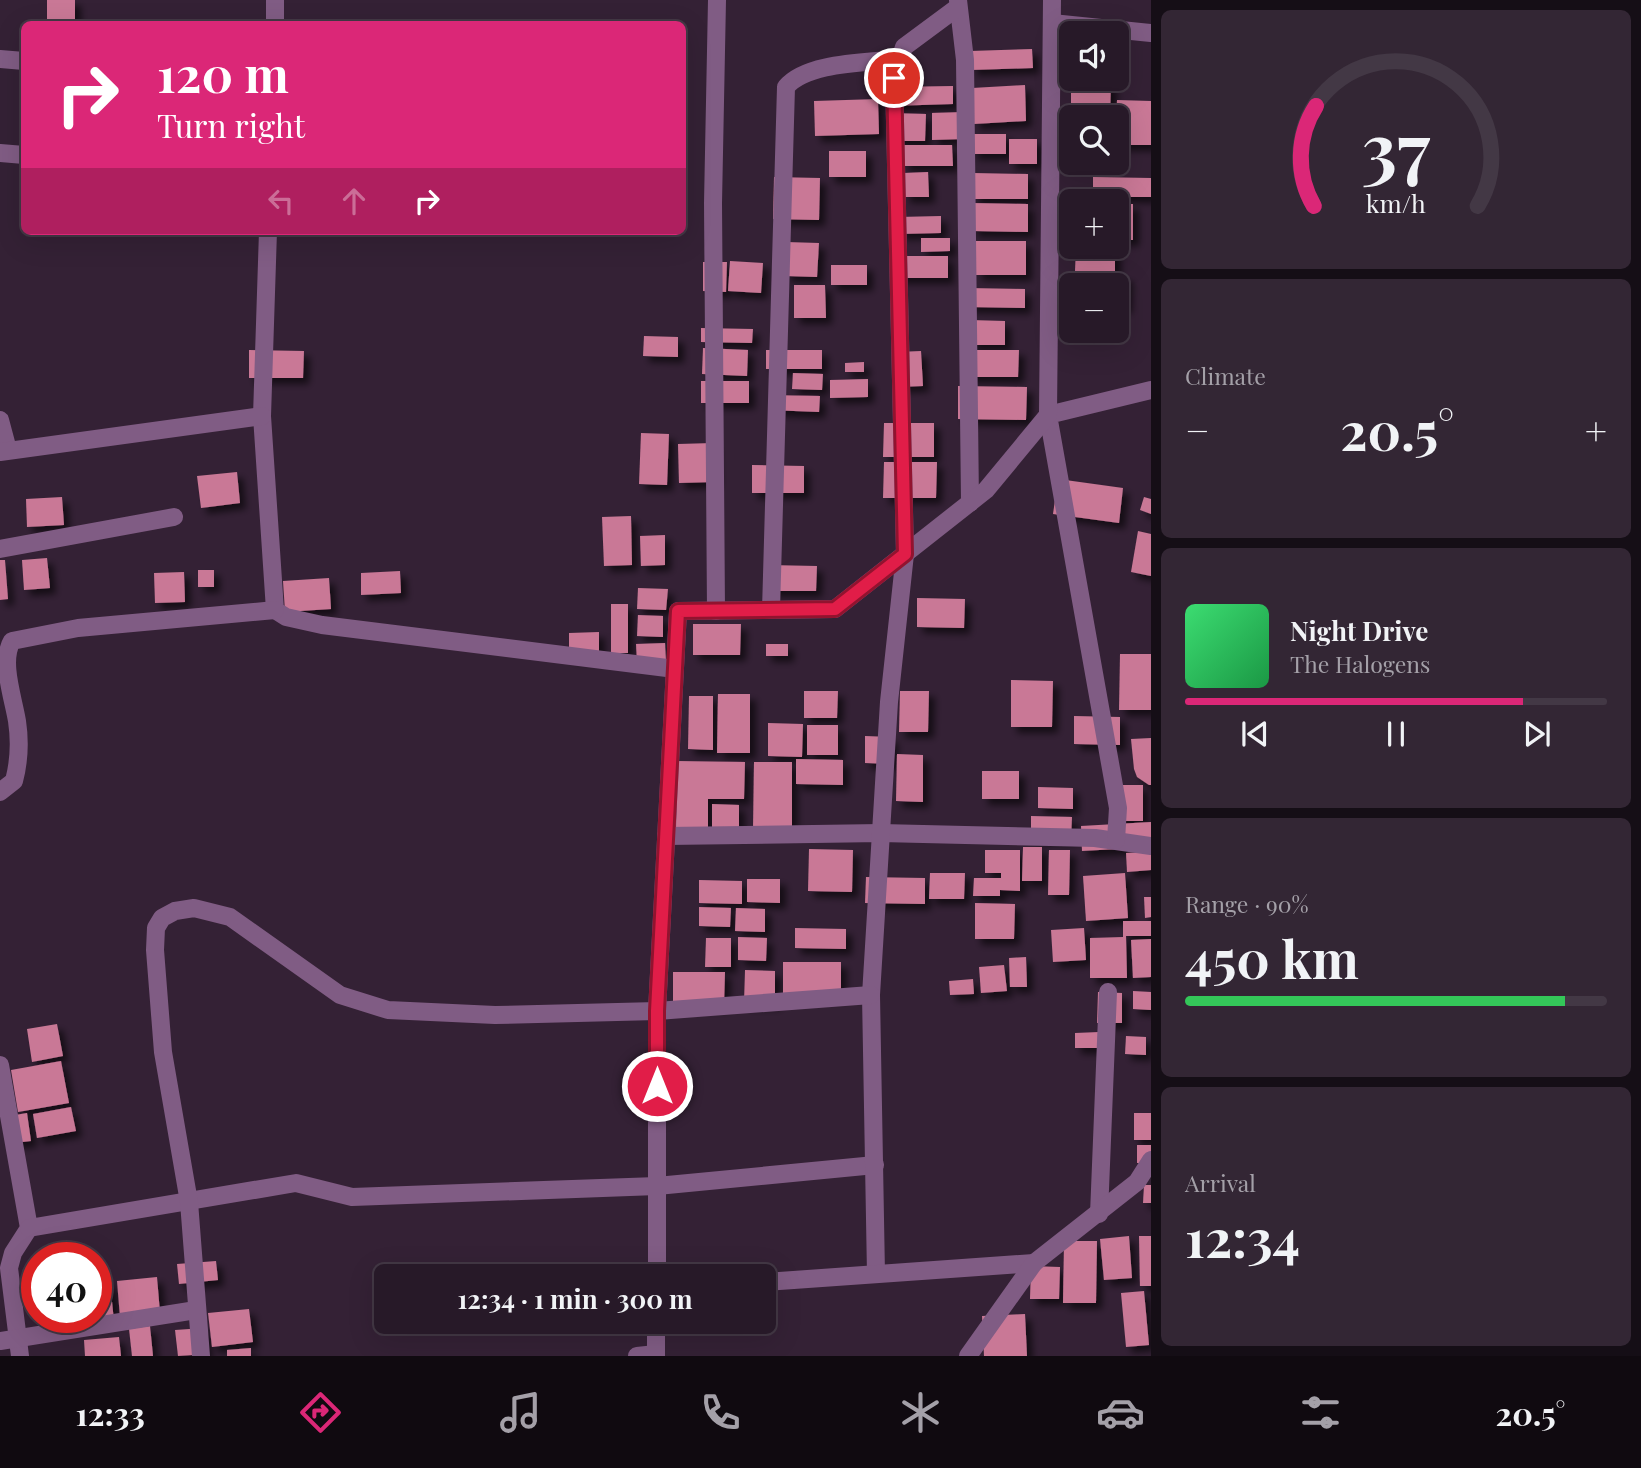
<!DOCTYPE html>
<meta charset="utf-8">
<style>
:root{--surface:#271928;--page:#332634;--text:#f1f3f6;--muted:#a4a0a8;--line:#433845;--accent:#db2777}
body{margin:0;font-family:"Playfair Display",serif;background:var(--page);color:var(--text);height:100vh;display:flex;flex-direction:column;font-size:26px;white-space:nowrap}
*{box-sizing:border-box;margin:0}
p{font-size:23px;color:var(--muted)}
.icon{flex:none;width:38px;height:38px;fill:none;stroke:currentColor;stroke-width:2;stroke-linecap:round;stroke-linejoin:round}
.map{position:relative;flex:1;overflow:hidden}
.drawer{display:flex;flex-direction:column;gap:10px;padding:10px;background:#150e16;width:490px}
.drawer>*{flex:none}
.top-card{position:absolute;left:21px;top:21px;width:665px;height:214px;border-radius:10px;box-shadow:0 7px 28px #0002,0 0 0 2px var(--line);background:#db2777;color:#fff;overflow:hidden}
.tools{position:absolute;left:1059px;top:21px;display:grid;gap:14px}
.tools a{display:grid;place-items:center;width:70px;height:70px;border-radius:10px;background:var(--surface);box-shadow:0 7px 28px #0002,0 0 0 2px var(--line);font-size:35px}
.speed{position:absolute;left:21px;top:1242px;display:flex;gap:14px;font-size:35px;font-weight:700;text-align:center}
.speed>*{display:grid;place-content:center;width:91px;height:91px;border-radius:50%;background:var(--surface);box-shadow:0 7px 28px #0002,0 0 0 2px var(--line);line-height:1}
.speed .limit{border:10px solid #d22;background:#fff;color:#111}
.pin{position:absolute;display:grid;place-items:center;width:60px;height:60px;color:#fff;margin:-30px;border:4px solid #fff;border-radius:50%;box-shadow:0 2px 7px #0007}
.me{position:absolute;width:77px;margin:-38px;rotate:0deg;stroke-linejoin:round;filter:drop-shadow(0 0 5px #0008)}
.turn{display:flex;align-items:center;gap:24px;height:147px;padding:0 21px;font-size:32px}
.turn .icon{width:91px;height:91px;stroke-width:2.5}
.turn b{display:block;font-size:49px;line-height:60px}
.lanes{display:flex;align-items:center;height:66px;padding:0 21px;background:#0003;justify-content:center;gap:35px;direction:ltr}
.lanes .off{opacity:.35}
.big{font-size:52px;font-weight:700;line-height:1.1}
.drawer .tile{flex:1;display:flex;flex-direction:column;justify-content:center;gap:10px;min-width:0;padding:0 24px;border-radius:10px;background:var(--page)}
.drawer .dial{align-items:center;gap:0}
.dial svg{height:182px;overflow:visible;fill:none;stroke:var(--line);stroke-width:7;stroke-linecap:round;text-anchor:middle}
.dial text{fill:var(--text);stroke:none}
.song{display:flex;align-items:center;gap:21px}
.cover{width:84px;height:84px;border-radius:10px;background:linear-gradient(135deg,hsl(140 70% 55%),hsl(140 70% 35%))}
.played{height:7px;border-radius:4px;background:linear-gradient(90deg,var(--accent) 80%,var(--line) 80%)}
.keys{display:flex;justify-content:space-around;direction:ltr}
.heat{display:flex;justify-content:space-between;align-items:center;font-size:38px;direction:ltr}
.charge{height:10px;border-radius:5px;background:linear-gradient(90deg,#34c759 90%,var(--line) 0)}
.trip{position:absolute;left:374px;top:1264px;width:402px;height:70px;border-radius:10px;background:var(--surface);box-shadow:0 7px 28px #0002,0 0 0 2px var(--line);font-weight:700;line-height:70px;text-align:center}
.dock{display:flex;height:112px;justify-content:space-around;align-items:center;background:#100a10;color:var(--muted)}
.dock .icon{width:49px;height:49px}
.dock .selected{color:var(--accent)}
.dock b{font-size:32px;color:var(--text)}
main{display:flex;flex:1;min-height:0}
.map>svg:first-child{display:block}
</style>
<main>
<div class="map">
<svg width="1151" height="1356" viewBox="0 0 1151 1356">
<defs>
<filter id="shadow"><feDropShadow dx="6" dy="6" stdDeviation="3.5" flood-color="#0009"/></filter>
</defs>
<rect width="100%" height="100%" fill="#342135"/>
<!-- building -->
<g fill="#c97896" filter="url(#shadow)">
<rect x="47" y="0" width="28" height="21"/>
<polygon points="1032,49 1033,68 971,70 970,51"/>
<polygon points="1071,82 1111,83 1110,117 1071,117"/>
<polygon points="1025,85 1026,121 974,124 972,88"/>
<polygon points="953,86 953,104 890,106 890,87"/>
<polygon points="878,99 879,134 815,136 814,101"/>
<polygon points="1117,100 1151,101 1151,145 1116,145"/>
<polygon points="963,112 964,139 932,140 932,113"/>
<polygon points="891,113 926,114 925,141 891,141"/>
<polygon points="971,134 1006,134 1006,154 972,154"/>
<rect x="1009" y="139" width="28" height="25"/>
<polygon points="903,145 952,145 953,166 903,166"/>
<rect x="829" y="151" width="37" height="26"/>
<polygon points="928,172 929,197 904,197 904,173"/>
<polygon points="973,173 1028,174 1028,199 973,199"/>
<polygon points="774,177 820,178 819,220 773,219"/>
<polygon points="1093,177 1151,178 1151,197 1093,197"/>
<polygon points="972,203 1028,204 1028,232 972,231"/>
<rect x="1116" y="204" width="17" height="36"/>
<polygon points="941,216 941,233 899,234 898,217"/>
<polygon points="921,238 950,238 950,251 921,252"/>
<rect x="976" y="241" width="50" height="34"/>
<polygon points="786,242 819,243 817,277 785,276"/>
<polygon points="1076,247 1115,247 1115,272 1075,271"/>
<rect x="896" y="256" width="52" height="22"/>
<polygon points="730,261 763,263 761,293 728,291"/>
<polygon points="703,262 727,262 726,292 703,291"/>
<rect x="831" y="265" width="36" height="20"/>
<polygon points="1081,275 1127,276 1126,307 1116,307 1116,285 1081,285"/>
<polygon points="794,285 825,285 826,318 794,318"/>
<polygon points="968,288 1025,289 1025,308 968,307"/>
<polygon points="970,320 1005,321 1005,345 970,345"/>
<polygon points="701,328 753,329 752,343 701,342"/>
<polygon points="644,336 678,337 678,357 643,356"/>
<polygon points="703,348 748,350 747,376 702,374"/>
<polygon points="249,350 304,351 303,378 249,378"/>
<rect x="766" y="350" width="56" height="19"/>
<polygon points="963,350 1019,350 1018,377 962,377"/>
<polygon points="921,351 923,386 898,387 897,352"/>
<polygon points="864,362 864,372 845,372 845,363"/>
<polygon points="793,373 823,374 822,390 792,389"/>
<polygon points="868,379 868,397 830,398 830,380"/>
<rect x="701" y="381" width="48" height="22"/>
<polygon points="958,386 1027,387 1026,420 958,419"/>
<polygon points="770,395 820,396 819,412 769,410"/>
<polygon points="884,423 934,423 934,457 883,457"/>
<polygon points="641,433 669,434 667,485 639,484"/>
<polygon points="713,443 714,482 679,483 678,444"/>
<polygon points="884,462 937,462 936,498 883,498"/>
<polygon points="752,465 804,466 804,493 752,493"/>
<polygon points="237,472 240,503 201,508 197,476"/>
<polygon points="1058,479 1123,488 1119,523 1053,514"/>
<polygon points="62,497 64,525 27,527 26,499"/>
<polygon points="1144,497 1151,499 1151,514 1140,510"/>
<polygon points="631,516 632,565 604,566 602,517"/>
<polygon points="1138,531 1151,534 1151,576 1131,572"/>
<polygon points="665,535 665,565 641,566 640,536"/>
<polygon points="47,558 50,588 24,590 22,560"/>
<polygon points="0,560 5,560 8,599 0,600"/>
<polygon points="768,565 817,566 816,591 768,591"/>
<rect x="198" y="570" width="16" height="17"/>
<polygon points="400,571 401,593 361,595 361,573"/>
<polygon points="184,572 185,602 155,603 154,573"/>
<polygon points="329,578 331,609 285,612 283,581"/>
<polygon points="638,588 668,589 666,610 637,609"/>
<polygon points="917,598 965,599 964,628 917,627"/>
<rect x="611" y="604" width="17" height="49"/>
<polygon points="638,615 663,616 663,637 637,636"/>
<polygon points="693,624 741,624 740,655 693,655"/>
<polygon points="599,632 599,657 569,657 569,633"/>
<polygon points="665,643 666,662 637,663 636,644"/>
<rect x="766" y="644" width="22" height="12"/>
<polygon points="1120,654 1151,654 1151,710 1119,710"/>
<polygon points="1011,680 1053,681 1052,727 1011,727"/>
<polygon points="804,691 838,691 837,718 804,718"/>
<polygon points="900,691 929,691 928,732 899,732"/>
<polygon points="718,694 750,694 750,753 717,753"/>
<polygon points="689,696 713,696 713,750 688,749"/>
<polygon points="1074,716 1120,717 1120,745 1074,744"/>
<polygon points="768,723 803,724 802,757 768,756"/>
<rect x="807" y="725" width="31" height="30"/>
<polygon points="865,736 892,737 892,764 865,763"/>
<polygon points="1151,738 1151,785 1149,785 1137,777 1134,769 1131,739"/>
<polygon points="897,754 923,755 923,802 896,801"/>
<polygon points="796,759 843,760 843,785 796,784"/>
<polygon points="677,761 745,762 744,799 708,799 708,829 676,829"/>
<polygon points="754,762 792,762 792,830 753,829"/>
<rect x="982" y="771" width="37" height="28"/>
<rect x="1114" y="785" width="29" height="36"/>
<polygon points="1038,787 1073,788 1073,809 1038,808"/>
<polygon points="712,804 739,805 739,830 712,829"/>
<polygon points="1031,816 1072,817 1071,839 1031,839"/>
<polygon points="1151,822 1151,847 1082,851 1081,826"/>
<polygon points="1023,847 1042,847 1042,881 1022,881"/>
<polygon points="809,849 853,850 852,892 808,891"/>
<polygon points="985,850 1020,850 1020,891 1000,890 1000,896 973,896 974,878 1001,878 1001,873 985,873"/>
<polygon points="1049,850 1070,850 1069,895 1048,895"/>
<polygon points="1151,852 1151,870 1127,872 1126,853"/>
<polygon points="930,873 965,873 964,899 929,899"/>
<polygon points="1125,873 1128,918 1086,921 1083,876"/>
<polygon points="866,877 925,878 925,904 865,903"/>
<polygon points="747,879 780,879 780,903 747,902"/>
<polygon points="699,880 742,881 742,904 699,903"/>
<polygon points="1144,897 1151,897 1151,917 1145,918"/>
<polygon points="975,903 1015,904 1014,939 975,939"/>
<polygon points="699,907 731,908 730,927 699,926"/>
<polygon points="736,908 765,909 765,932 735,931"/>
<polygon points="1123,921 1151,921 1151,936 1126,936 1127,978 1090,978 1090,938 1123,937"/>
<polygon points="795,928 846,929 846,949 795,948"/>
<polygon points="1084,928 1086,960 1053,962 1051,930"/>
<polygon points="738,937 767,938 766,961 738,960"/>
<polygon points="706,938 731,938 731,967 705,967"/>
<polygon points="1151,939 1151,977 1133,978 1131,940"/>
<polygon points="1026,957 1027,987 1010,987 1009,958"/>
<polygon points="783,962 841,962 841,995 783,994"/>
<polygon points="1004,965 1007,991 981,993 979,967"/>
<polygon points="745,970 775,971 775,1003 744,1003"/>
<polygon points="673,972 725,972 724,1005 673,1004"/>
<polygon points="973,979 974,994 950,995 949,981"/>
<polygon points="1133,991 1151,992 1151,1010 1133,1009"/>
<polygon points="1098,992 1122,993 1122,1023 1097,1023"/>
<polygon points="57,1024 63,1056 32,1062 27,1029"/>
<polygon points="1099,1032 1099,1048 1075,1048 1075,1033"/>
<polygon points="1126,1036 1146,1037 1146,1055 1125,1054"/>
<polygon points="61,1061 69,1103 18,1112 11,1070"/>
<polygon points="71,1107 76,1131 37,1138 33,1114"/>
<polygon points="27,1113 31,1141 14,1143 9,1116"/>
<rect x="1134" y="1113" width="17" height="27"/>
<rect x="1137" y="1145" width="14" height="18"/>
<polygon points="1144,1185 1151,1185 1151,1203 1143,1203"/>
<polygon points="1129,1236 1132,1278 1104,1280 1100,1239"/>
<polygon points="1139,1236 1151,1236 1151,1286 1140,1286"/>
<polygon points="1064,1241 1097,1241 1096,1303 1063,1303"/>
<polygon points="216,1261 218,1280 179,1284 177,1264"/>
<polygon points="37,1263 37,1295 29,1296 26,1264"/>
<polygon points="1031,1266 1060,1267 1059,1299 1030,1299"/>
<polygon points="157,1277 160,1313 120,1317 117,1281"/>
<polygon points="110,1282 114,1321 77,1325 77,1318 96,1318 96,1284"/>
<polygon points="1144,1291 1149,1345 1126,1347 1121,1293"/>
<polygon points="249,1309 253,1342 212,1347 208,1313"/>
<polygon points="1025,1314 1027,1356 984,1356 982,1316"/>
<polygon points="150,1326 153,1356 132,1356 129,1329"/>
<polygon points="204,1328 207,1354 178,1356 175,1330"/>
<polygon points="119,1337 121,1356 85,1356 84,1340"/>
<polygon points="251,1348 251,1356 227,1356 227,1350"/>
</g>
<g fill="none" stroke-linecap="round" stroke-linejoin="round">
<!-- minor -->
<g stroke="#805c84" stroke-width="18">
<polyline points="958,0 965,60 970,503"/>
<polyline points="1052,23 1151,33"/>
<polyline points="275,24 275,0"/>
<polyline points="0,59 24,61"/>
<polyline points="0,153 24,155"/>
<polyline points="268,231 262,416 275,610 286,617 322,625 675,669"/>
<polyline points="0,420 8,450"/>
<polyline points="0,452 262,416"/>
<polyline points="0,549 174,517"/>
<path d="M771,610L786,87C807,62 866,63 898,59"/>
<polyline points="716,611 713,203 717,0"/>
<path d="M0,792L14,781C19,762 20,741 17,721C13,697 0,661 12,641L78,628L275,610"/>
<polyline points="666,836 881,833 1095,838 1151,846"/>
<polyline points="1116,840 1118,808 1048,415 1151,390"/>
<polyline points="0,1065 29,1228 13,1253 9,1268 20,1356"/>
<polyline points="1099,1214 1108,992"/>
<polyline points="29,1228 296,1183 352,1197 657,1186 875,1165"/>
<polyline points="876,1274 871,995 889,702 905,554 894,78 904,47 958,7"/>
<polyline points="765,1282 1034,1263"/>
<polyline points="0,1341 196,1310"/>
<polyline points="201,1356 189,1202 163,1052 155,950 156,928 162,918 175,911 194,908 230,917 340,995 388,1010 495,1015 657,1011 871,995"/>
<polyline points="637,1356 656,1354"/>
<polyline points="968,1356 1034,1263 1137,1182 1151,1160"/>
</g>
<!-- tertiary -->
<g stroke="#805c84" stroke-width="18">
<polyline points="657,1276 657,1011 678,611 835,609 986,490 1048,415 1052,0"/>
<polyline points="656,1356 656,1321"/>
</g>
</g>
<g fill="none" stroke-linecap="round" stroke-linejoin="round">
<defs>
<polyline id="route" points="657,1086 657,1011 678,611 835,609 905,554 894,78"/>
</defs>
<!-- route casing -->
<use href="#route" stroke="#92132f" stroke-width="18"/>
<!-- route -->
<use href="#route" stroke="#e11d48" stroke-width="12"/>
</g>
</svg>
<div class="tools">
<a><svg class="icon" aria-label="sound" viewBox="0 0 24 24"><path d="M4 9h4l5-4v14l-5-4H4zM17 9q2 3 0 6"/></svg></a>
<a><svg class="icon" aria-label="search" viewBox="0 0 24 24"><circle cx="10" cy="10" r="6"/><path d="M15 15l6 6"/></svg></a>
<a>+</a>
<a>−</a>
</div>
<div class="speed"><div class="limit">40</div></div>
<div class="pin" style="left:894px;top:78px;background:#d93025"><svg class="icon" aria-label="arrive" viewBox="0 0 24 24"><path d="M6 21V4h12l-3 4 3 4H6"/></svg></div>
<svg class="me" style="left:657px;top:1086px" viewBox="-20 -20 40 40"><circle r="17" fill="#e11d48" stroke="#fff" stroke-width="3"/><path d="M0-11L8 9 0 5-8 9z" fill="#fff"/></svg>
<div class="trip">12:34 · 1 min · 300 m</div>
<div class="top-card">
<div class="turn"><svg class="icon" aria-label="right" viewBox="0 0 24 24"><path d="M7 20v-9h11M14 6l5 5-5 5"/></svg><div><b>120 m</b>Turn right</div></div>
<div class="lanes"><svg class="icon off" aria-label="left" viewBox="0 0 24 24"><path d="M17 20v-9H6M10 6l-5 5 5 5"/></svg><svg class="icon off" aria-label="ahead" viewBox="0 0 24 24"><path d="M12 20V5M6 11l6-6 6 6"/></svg><svg class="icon" aria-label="right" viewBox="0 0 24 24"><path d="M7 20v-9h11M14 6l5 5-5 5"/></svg></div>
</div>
</div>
<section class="drawer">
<div class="tile dial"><svg viewBox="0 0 100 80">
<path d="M14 69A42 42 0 1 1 86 69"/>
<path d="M14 69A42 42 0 0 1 15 25" stroke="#db2777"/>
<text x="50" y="56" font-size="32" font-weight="700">37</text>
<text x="50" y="72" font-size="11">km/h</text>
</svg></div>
<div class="tile"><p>Climate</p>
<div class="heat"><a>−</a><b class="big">20.5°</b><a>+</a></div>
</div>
<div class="tile">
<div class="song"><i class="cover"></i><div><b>Night Drive</b><p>The Halogens</p></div></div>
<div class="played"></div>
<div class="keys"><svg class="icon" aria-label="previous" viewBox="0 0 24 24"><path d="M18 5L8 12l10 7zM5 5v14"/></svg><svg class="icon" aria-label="pause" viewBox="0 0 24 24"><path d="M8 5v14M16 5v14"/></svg><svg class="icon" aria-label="next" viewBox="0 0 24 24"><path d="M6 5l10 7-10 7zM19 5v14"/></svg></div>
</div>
<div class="tile"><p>Range · 90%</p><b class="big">450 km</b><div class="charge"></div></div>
<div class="tile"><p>Arrival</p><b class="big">12:34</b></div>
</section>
</main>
<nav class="dock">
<b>12:33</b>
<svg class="icon selected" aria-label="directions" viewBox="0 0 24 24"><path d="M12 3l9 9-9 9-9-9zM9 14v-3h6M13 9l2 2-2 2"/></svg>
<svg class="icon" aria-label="music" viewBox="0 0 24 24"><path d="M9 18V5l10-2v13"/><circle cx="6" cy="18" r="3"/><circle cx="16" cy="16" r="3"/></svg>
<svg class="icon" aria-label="phone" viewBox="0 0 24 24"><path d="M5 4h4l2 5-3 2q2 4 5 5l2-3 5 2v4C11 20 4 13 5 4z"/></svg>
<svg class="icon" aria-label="climate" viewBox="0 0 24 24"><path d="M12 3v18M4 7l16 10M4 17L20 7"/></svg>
<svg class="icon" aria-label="car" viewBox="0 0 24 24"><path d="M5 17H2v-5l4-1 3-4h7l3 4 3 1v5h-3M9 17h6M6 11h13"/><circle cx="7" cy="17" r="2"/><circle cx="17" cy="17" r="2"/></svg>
<svg class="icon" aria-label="filters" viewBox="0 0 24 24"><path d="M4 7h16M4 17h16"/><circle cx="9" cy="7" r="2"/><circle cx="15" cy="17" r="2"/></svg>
<b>20.5°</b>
</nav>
